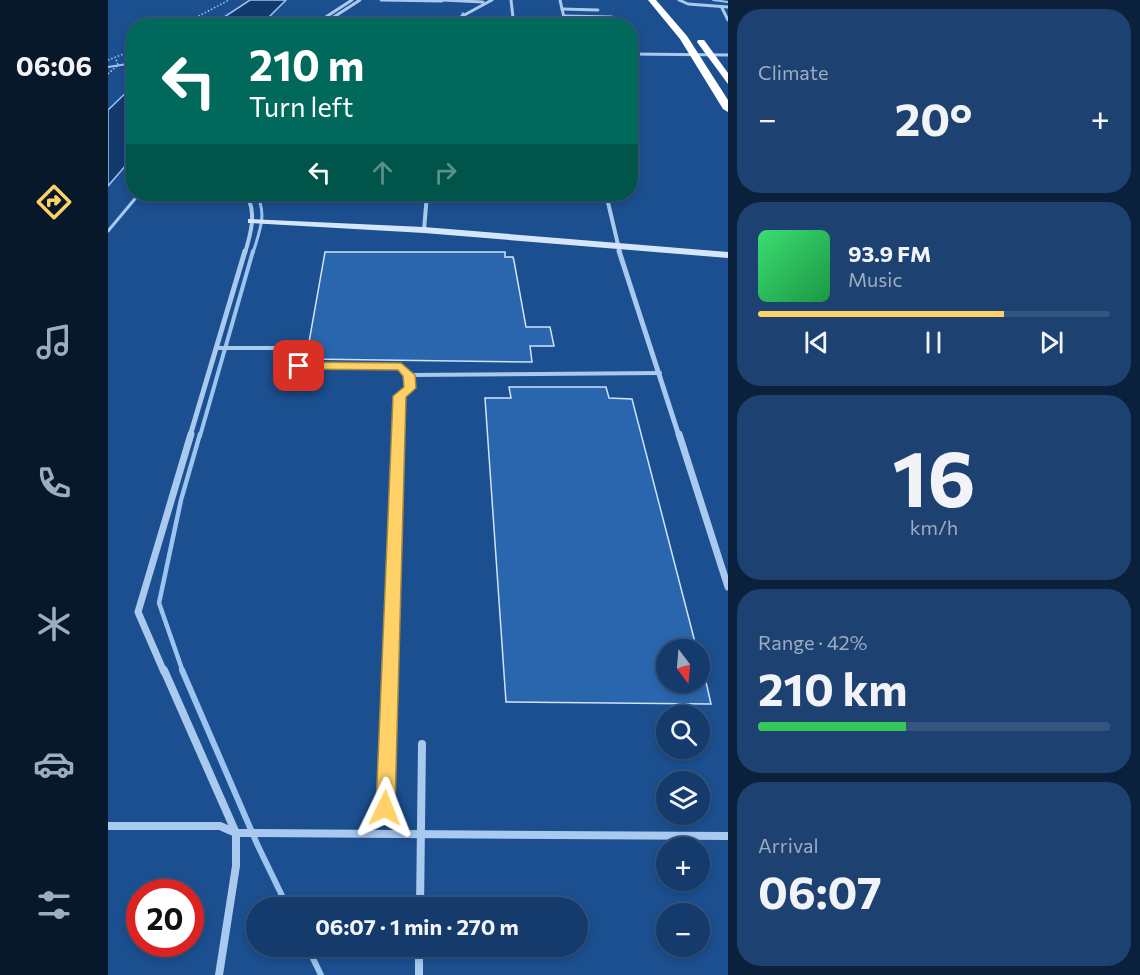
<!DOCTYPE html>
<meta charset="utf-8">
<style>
:root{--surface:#143b6b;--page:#1d4271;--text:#f1f3f6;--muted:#9dadc1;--line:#33557e;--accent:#ffd166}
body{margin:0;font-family:Commissioner,sans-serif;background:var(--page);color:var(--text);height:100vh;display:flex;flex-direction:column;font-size:22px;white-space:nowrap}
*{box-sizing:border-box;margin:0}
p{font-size:20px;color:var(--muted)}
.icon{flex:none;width:33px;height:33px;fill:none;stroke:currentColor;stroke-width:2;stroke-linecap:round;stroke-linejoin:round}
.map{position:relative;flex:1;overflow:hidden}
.side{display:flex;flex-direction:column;gap:9px;padding:9px;background:#0b203b;width:412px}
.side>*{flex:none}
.top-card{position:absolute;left:18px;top:18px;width:512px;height:183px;border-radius:24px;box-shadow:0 3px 9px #0003,0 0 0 2px var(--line);background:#00695c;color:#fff;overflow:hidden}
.needle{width:39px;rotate:164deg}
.fabs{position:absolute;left:548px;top:639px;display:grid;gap:12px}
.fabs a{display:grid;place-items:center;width:54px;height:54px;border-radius:50%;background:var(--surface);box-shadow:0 3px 9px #0003,0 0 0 2px var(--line);font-size:30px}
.speed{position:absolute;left:18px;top:879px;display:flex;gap:12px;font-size:30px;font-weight:700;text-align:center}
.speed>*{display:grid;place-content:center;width:78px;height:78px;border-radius:50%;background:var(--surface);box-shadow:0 3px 9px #0003,0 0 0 2px var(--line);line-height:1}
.speed .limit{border:9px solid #d22;background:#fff;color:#111}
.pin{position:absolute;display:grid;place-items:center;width:51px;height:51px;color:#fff;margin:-26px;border-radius:12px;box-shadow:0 3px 9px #0006}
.me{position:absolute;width:66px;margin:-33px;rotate:2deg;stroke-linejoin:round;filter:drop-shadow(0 0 4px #0008)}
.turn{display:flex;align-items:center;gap:21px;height:126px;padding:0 24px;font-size:27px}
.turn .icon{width:78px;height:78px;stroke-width:2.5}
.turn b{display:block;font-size:42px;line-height:51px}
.lanes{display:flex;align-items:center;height:57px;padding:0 24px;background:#0003;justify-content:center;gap:30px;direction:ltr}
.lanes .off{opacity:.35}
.big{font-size:45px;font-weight:700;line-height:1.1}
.side .tile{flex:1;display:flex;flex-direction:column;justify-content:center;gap:9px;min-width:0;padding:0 21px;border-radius:24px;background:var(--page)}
.side .dial{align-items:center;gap:0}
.dial b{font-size:78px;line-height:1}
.song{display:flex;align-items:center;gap:18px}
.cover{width:72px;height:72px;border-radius:9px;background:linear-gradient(135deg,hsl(140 70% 55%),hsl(140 70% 35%))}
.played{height:6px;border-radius:3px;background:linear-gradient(90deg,var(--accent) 70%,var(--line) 70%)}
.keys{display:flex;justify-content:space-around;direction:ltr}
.heat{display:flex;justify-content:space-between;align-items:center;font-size:33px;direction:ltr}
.charge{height:9px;border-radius:4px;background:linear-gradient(90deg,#34c759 42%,var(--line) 0)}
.trip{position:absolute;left:138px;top:897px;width:342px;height:60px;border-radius:30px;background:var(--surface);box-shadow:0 3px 9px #0003,0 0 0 2px var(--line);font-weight:700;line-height:60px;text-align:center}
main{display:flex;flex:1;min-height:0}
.tab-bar{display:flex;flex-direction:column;width:108px;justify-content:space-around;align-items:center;background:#08182b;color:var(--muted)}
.tab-bar .icon{width:42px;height:42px}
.tab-bar .on{color:var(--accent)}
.tab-bar b{font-size:27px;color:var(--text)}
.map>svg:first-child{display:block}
</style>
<main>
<nav class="tab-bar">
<b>06:06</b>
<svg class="icon on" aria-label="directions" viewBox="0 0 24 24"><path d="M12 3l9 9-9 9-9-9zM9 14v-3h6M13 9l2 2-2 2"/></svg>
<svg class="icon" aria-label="music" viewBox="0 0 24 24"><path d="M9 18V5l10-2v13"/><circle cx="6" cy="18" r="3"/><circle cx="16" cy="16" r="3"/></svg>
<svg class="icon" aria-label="phone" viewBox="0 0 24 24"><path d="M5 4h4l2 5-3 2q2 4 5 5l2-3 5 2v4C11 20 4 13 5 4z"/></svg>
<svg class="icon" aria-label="climate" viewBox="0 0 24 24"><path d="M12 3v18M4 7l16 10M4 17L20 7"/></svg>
<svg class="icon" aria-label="car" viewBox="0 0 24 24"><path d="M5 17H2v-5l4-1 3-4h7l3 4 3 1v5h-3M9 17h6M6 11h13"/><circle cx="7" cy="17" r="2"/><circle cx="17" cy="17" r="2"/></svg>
<svg class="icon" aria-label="filters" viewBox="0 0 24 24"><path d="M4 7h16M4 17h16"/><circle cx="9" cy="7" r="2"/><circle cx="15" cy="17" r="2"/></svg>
</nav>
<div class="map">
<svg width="620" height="975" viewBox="0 0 620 975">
<rect width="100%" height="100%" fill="#1b4f8f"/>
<!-- water -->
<g fill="#123a6d" stroke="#9cc4f0" stroke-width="1.5">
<polygon points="142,0 178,0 153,25 104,25"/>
<polygon points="25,86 25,157 0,186 0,110"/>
</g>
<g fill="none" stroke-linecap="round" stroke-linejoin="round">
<!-- stream-far4 -->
<g stroke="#9cc4f0" stroke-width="2">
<polyline points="605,0 620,2"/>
<polyline points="0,67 26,63"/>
</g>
<!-- stream-far3 -->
<path stroke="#9cc4f0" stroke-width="3" d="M145,253C151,232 160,214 148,194"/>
<!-- stream-far2 -->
<polyline stroke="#9cc4f0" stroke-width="4" points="92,436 145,251"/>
<!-- stream-far1 -->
<polyline stroke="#9cc4f0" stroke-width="4.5" points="75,672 51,603 73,500 92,434"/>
<!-- stream -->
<g stroke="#9cc4f0" stroke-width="6">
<polyline points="74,670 150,846 180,908"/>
<polyline points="199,946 213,975"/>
</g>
</g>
<!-- building -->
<g fill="#2a66ad" stroke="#cfe3fa" stroke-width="1.5">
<polygon points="217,252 397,252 397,257 405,257 406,261 418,327 442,327 446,346 422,346 424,362 198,359"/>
<polygon points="401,387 498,387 501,398 524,399 589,650 558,650 558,682 598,682 603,704 398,702 377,398 403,398"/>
</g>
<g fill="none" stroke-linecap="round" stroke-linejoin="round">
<!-- path -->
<g stroke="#a9c9ee" stroke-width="1.5" stroke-dasharray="1.5 2" stroke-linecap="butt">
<polyline points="72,26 121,0"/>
<polyline points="0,60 26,50"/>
<polyline points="0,74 10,65 8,59"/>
</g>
<!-- lane-far3 -->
<polyline stroke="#a9c9ee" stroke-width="3" points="0,231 31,194"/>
<!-- lane-far2 -->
<g stroke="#a9c9ee" stroke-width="4">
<polyline points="110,348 193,348 191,366 293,366 301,375 552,373"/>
<polyline points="290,436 291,396 302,389 301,375"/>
</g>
<!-- lane-far1 -->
<polyline stroke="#a9c9ee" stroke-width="4.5" points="282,672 290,434"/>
<!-- lane -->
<polyline stroke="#a9c9ee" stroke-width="6" points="277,808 282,670"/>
<!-- street-far4 -->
<g stroke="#a9c9ee" stroke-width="3">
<polyline points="273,0 334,1"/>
<polyline points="335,0 375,2"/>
<polyline points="403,0 406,26"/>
<polyline points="452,0 458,26"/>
<polyline points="571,0 580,4 620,7"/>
<polyline points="614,8 620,20"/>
<polyline points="454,9 490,10"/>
<polyline points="355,14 356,26"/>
<polyline points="456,16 504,17"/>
<polyline points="215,24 252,0"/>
<polyline points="204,26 244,0"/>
<polyline points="213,26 262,26"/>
<polyline points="336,26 384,0"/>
<polyline points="522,54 620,55"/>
</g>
<!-- street-far3 -->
<g stroke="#a9c9ee" stroke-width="4">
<polyline points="498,194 512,253"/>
<polyline points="316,230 319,194"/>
<path d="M137,253C143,233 149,212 138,194"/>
</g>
<!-- street-far2 -->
<g stroke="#a9c9ee" stroke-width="5">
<polyline points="511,251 571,436"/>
<polyline points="82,436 137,251"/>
</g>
<!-- street-far1 -->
<g stroke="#a9c9ee" stroke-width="7">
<polyline points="571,434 620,587"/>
<polyline points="56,672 30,612 83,434"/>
</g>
<!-- street -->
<g stroke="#a9c9ee" stroke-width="8">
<polyline points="56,670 128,833 128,866 111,975"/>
<polyline points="0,826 112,826 128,833 620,836"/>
<polyline points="312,908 314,744"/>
<polyline points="311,946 311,975"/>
</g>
<!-- secondary -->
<polygon fill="#d6e6fa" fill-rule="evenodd" points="140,219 316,227 620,252 620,258 316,233 143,223 140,223"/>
<!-- highway -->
<g fill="#fff" fill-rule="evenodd">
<polygon points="540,0 548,0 579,36 620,100 620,112 615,109 572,39"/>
<polygon points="590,40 596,40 620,73 620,84 589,42"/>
</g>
</g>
<!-- route -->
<polygon fill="#ffd166" stroke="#a68842" stroke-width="1.5" points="191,362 293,363 307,375 308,388 298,397 287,808 284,815 277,817 271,815 268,808 285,396 296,387 295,376 290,370 187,369 185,366"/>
</svg>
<div class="fabs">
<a><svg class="needle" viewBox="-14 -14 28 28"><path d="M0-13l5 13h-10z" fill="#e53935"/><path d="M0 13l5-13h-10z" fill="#9dadc1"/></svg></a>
<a><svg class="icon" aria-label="search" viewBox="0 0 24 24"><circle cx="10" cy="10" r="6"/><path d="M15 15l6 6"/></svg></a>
<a><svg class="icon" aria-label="layers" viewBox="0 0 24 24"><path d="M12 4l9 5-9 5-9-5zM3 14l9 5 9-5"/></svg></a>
<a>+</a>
<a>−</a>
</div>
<div class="speed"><div class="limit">20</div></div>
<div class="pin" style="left:191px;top:366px;background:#d93025"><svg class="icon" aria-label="arrive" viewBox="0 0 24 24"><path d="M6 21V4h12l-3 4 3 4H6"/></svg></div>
<svg class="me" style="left:277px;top:808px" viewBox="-20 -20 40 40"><path d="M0-17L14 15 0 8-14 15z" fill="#ffd166" stroke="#fff" stroke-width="4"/></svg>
<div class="trip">06:07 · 1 min · 270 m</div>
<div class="top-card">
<div class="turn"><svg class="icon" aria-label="left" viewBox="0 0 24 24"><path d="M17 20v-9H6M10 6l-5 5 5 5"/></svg><div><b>210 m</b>Turn left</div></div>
<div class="lanes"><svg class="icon" aria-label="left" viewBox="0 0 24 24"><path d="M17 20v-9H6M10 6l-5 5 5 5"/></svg><svg class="icon off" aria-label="ahead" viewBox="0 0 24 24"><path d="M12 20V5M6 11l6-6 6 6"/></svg><svg class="icon off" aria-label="right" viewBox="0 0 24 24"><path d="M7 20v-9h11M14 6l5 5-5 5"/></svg></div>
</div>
</div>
<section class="side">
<div class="tile"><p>Climate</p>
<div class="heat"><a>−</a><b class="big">20°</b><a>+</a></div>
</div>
<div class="tile">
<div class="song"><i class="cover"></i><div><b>93.9 FM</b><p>Music</p></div></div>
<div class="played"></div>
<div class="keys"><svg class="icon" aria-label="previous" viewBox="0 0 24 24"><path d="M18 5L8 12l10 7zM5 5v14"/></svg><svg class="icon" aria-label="pause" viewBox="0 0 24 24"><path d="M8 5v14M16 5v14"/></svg><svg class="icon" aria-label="next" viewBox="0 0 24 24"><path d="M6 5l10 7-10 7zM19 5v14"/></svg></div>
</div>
<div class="tile dial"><b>16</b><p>km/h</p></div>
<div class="tile"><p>Range · 42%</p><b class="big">210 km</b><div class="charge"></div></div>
<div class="tile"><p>Arrival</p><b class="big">06:07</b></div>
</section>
</main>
